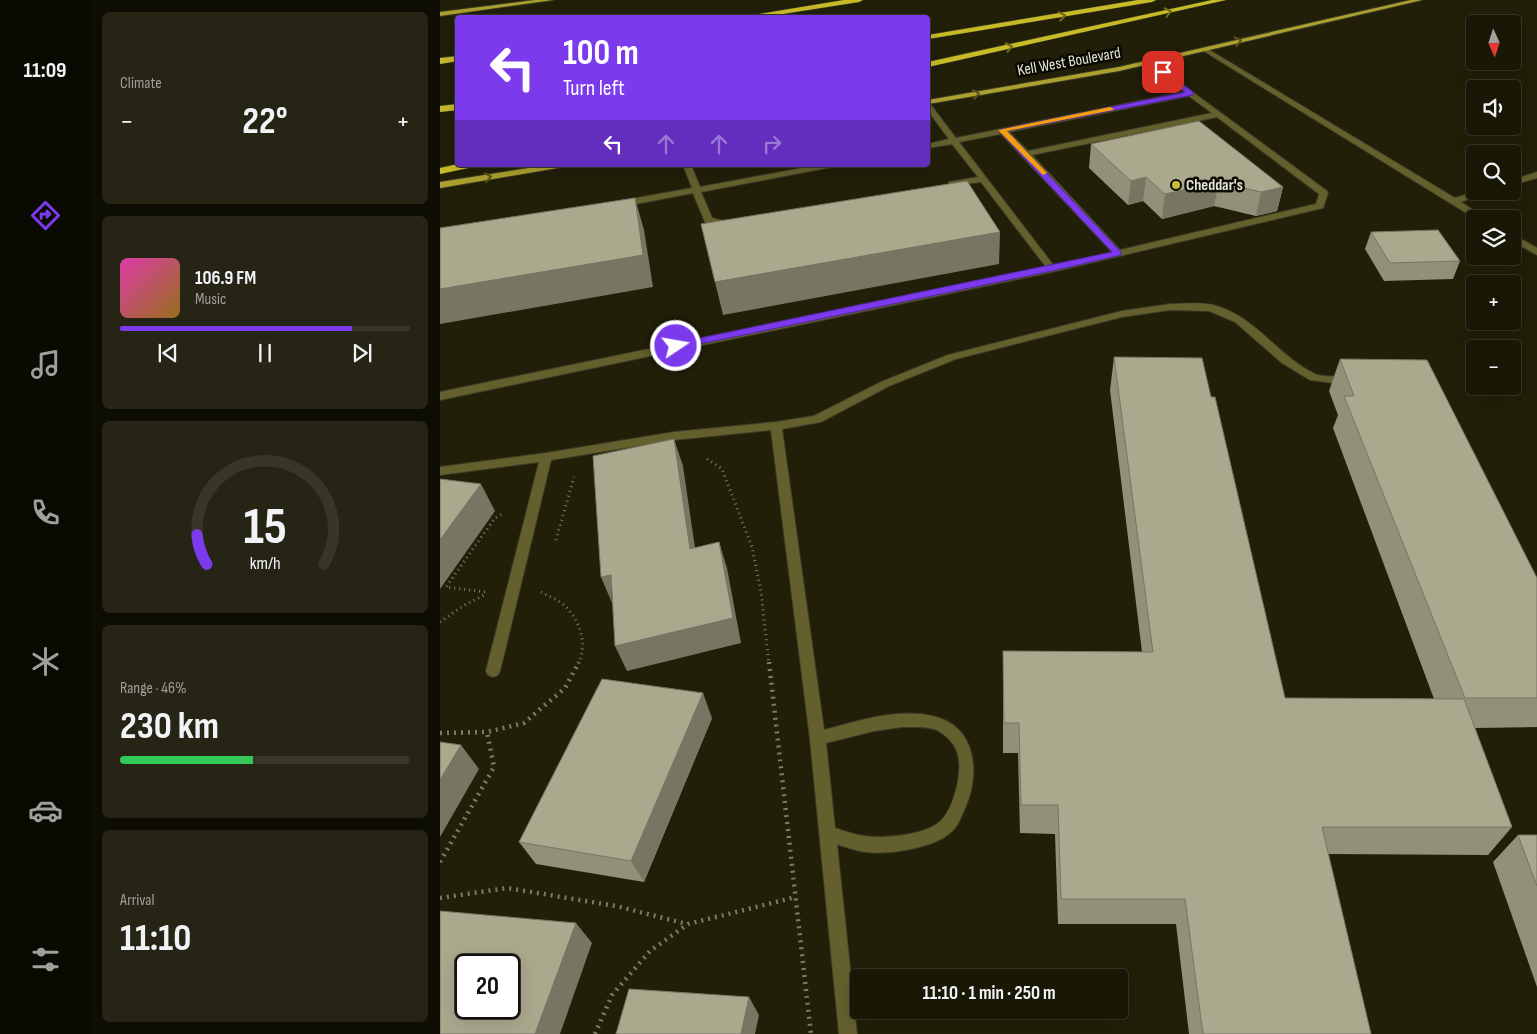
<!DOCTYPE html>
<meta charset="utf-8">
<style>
:root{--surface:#191706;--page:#262414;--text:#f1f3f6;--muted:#9f9f9b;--line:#373628;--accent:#7c3aed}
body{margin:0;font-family:"Sofia Sans Condensed",sans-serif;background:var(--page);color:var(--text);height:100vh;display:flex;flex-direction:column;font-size:19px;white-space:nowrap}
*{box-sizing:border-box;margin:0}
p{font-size:16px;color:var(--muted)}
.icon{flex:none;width:28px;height:28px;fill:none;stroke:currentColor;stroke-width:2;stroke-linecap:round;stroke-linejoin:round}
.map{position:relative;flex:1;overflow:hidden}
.drawer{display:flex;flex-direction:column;gap:12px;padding:12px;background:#0e0d03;width:350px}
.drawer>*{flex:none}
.guide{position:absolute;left:15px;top:15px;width:475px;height:152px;border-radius:5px;box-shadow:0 5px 20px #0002,0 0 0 1px var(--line);background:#7c3aed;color:#fff;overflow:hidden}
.needle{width:32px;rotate:177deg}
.fabs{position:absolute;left:1026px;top:15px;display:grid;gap:10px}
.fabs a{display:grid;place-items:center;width:55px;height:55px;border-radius:5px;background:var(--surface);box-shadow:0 5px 20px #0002,0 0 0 1px var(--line);font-size:25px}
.speed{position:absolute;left:15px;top:954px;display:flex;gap:10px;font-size:25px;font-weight:700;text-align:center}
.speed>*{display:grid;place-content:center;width:65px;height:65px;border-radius:50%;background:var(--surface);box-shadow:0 5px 20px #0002,0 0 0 1px var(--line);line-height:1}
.speed .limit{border:2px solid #111;border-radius:8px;background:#fff;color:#111}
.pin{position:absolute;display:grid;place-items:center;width:42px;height:42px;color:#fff;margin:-21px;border-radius:10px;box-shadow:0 2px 8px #0006}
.me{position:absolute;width:55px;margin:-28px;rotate:78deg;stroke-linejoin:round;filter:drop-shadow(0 0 4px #0008)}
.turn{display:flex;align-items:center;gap:18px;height:105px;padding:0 25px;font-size:22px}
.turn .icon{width:65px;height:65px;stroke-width:2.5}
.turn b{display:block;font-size:35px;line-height:42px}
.lanes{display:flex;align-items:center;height:48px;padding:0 25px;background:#0003;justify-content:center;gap:25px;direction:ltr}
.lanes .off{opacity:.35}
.big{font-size:38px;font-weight:700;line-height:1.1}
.drawer .card{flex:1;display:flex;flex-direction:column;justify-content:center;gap:8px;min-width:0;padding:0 18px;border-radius:8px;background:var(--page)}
.drawer .dial{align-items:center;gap:0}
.dial svg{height:130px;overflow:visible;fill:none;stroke:var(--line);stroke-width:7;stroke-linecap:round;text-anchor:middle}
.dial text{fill:var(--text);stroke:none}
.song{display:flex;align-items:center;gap:15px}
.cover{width:60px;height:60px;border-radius:8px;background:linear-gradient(135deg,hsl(320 70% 55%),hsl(40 70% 35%))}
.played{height:5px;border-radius:2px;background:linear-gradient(90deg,var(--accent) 80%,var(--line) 80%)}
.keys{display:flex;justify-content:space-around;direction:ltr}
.heat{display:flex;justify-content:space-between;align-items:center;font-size:28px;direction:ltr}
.charge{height:8px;border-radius:4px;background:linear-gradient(90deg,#34c759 46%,var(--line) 0)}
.trip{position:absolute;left:410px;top:969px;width:278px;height:50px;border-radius:5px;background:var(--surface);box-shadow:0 5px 20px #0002,0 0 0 1px var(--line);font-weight:700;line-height:50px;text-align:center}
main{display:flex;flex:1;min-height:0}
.dock{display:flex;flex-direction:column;width:90px;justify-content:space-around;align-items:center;background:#0a0902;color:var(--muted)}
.dock .icon{width:35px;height:35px}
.dock .selected{color:var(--accent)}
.dock b{font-size:22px;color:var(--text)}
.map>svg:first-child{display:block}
</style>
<main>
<nav class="dock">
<b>11:09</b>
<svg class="icon selected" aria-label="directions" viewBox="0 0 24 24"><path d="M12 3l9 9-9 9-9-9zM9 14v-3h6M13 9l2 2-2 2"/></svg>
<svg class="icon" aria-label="music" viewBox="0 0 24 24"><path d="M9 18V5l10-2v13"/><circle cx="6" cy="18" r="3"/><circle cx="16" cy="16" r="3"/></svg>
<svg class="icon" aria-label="phone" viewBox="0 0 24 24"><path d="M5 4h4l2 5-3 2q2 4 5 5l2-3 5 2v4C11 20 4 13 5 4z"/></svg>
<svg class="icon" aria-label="climate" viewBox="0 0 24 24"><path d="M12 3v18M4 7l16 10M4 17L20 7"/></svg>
<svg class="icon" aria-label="car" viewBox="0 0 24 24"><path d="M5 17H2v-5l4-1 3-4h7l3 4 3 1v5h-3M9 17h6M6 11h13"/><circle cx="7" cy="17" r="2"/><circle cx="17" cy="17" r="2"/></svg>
<svg class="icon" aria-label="filters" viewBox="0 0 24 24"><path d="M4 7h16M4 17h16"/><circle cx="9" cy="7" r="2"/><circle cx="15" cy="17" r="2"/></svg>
</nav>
<section class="drawer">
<div class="card"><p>Climate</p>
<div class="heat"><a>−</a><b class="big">22°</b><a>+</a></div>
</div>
<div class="card">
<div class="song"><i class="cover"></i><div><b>106.9 FM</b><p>Music</p></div></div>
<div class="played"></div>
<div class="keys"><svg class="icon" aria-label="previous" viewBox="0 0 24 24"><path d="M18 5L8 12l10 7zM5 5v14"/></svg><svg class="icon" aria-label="pause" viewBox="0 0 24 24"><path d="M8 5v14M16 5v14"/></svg><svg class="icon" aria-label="next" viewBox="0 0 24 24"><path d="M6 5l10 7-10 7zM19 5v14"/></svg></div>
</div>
<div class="card dial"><svg viewBox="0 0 100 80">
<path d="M14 69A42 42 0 1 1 86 69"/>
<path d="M14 69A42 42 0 0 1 8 51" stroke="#7c3aed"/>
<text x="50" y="56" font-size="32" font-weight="700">15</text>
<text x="50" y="72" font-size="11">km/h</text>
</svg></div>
<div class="card"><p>Range · 46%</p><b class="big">230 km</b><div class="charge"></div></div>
<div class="card"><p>Arrival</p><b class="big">11:10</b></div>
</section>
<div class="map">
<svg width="1097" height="1034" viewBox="0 0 1097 1034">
<rect width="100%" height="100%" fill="#211f08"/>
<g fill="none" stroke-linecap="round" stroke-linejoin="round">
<defs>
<g id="minor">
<polygon points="762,48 766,48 1015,198 1037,191 1051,191 1021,202 1047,219 1036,219 762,50"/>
<path d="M709,60L887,191L888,193L883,208L612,272L0,400V392L606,267L541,182L509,186V182L538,177L512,144L488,148V144L509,139L488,111V105H491L516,138L744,92L707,63V61ZM749,96L772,113L588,151L569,132ZM777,117L879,194L876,204L680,250L592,155ZM561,134L672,252L614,266L519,142Z"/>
<polygon points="243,165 251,165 260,187 378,165 396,165 392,167 261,192 272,218 292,223 294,225 289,228 265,222 253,193 180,207 176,204 180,201 252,188"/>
<polygon points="1097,172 1097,178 1072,185 1072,180"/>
<polygon points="1072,234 1097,248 1097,255 1072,241"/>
<path d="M730,304C744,304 759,302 773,305C814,315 838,356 875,374C886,379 907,373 915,382L910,385L870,380L842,363L795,322L769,311L730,310L682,317L516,359L449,386L381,422L342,429L384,730C418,721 457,708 492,716C536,725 541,773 525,808C521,817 518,827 510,833C493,848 448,855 426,852C416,851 406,847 397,844L417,1034H399L370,739L331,430L234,440L111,460L60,671L58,675L53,677L48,675L46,671L99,462L0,475V467L106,453L234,432L336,422L374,416L441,382L508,355L682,311ZM462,727C473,727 487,726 497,730C504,734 512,741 516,749C525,768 514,812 497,824C481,835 443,839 425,836C415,835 405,831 395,828L386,743L434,731Z"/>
</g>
<g id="major">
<polygon points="95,0 113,0 0,16 0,12"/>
<polygon points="971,0 982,0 679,71 488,104 488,100 679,67"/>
<polygon points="108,165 127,165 123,167 0,188 0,182"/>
</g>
<g id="highway">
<polygon points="404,0 423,0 419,2 318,18 295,18"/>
<polygon points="698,0 716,0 712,2 488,39 488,35"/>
<polygon points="772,0 786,0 488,67 488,62"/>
<polygon points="18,56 18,61 0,64 0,58"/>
<polygon points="18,104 18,110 0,112 0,106"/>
<polygon points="18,164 34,165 33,167 0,174 0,168"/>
</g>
</defs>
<!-- minor casing -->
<use href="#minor" stroke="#3c3b25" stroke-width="2"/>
<!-- major casing -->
<use href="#major" stroke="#3c3b25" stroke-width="2"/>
<!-- highway casing -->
<use href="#highway" stroke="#3c3b25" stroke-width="1"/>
<!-- path-far1 -->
<g stroke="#7c7b68" stroke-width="3" stroke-dasharray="1 4" stroke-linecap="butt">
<polyline points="267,459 282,469 312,547 321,592 329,664"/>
<polyline points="116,540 134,477"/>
<polyline points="45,592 6,587 55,518 64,513"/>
<path d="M101,592C108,596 119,600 125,606C140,620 148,645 138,664"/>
<polyline points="0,622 23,606 44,595"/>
</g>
<!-- path -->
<g stroke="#7c7b68" stroke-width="4.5" stroke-dasharray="2 5" stroke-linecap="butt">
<polyline points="329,662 371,1034"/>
<polyline points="0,733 47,732 84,723 125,688 139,662"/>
<polyline points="0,862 54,767 47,732"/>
<polyline points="0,898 67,888 176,906 247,924"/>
<polyline points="155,1034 172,995 210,951 248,924 356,897"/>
</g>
<!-- minor -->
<use href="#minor" fill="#64602e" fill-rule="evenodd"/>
<!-- major -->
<use href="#major" fill="#aca12e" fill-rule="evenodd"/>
<!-- highway -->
<use href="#highway" fill="#c8bb28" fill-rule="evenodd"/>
</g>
<!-- wall -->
<g fill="#929079">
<polygon points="651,144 843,187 837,211 816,216 774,206 722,219 703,201 688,205 649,168"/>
<polygon points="931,232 1020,261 1013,279 944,281 925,249"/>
<polygon points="674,357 771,397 845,698 994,699 893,428 898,415 889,391 900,359 1097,578 1097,727 1034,728 1072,827 1048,855 888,854 931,1034 749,1034 736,924 618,924 615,834 580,833 578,753 563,753 563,651 702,652 670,390"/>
<polygon points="272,718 204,882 96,864 79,842"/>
<polygon points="1078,835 1097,835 1097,987 1053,862"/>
</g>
<!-- shaded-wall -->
<g fill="#777663">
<polygon points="706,177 703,201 688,205 691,181"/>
<polygon points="779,182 774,206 722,219 725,194"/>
<polygon points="843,187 837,211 816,216 821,192"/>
<polygon points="195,198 204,230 213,287 0,324 0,289"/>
<polygon points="560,232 559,264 283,315 275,282"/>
<polygon points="234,439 243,466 259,575 250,549"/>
<polygon points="41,484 55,511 0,589 0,540"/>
<polygon points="279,542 287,568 301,643 187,671 175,646"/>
<polygon points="171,575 172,603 161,577"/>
<polygon points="263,693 272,718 204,882 191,861"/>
<polygon points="21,745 39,769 0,837 0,780"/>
<polygon points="136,923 152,943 120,1034 95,1034"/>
<polygon points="309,997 319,1015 315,1034 301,1034"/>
</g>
<!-- building -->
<g fill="#aaa88d" stroke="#777663" fill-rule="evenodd">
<polygon points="759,121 843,187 821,192 779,182 725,194 706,177 691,181 651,144"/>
<polygon points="527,181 560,232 275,282 261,224"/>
<polygon points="195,198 203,255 0,289 0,228"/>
<polygon points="998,230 1020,261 950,263 931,232"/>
<polygon points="674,357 762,358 771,397 775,397 845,698 1024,699 1072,827 882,827 931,1034 763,1034 745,899 621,899 618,805 581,805 579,723 564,723 563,651 713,652"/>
<polygon points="900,359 987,360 1097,578 1097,698 1025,698 904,396 914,396"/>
<polygon points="234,439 250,549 279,542 293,618 175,646 171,575 161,577 153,456"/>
<polygon points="0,479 41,484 0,540"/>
<polygon points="162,679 263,693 191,861 79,842"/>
<polygon points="0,742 21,745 0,780"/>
<polygon points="1078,835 1097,835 1097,886"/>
<path d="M0,911L136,923L95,1034H0ZM26,965H69V1008H26Z"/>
<polygon points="189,989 309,997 301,1034 176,1034"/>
</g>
<!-- one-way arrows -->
<defs><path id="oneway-chevron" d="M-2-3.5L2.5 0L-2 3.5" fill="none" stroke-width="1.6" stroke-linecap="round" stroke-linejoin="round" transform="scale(1.25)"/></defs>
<g stroke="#726b17">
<use href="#oneway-chevron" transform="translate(728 12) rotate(-12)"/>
<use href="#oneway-chevron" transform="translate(622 16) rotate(-10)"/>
<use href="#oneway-chevron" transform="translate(569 47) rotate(-12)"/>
</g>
<g stroke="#5a5518">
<use href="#oneway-chevron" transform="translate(798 41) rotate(-13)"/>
<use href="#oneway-chevron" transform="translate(536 94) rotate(-10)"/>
<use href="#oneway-chevron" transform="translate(48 177) rotate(-9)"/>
</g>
<!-- route -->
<polygon fill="#7c3aed" stroke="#51269a" points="720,71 725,71 753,92 753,95 567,131 681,252 681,255 612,271 236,349 231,346 236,343 672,252 558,130 745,92 720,74"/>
<!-- slow -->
<polygon fill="#f59e0b" points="670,107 674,109 673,110 567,131 605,171 607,173 603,175 558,130"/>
<!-- markers -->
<circle fill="#c7bb3c" stroke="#090902" stroke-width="2" cx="736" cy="185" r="5"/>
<g text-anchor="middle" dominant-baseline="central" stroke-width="5" stroke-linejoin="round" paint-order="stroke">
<!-- far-street labels -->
<g font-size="16" fill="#e4e4d5" stroke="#090902">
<text transform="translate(629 62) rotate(-10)">Kell West Boulevard</text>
</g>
<!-- far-poi labels -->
<g font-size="16" font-weight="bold" fill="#e4e4d5" stroke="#090902" text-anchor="start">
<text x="746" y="185">Cheddar's</text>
</g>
</g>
</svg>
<div class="fabs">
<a><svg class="needle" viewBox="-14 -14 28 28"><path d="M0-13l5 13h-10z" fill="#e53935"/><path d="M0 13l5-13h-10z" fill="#9f9f9b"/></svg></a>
<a><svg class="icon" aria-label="sound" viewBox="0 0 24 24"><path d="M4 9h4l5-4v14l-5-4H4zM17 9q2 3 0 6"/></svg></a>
<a><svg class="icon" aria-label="search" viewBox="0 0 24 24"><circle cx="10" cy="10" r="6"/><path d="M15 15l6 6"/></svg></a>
<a><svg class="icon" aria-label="layers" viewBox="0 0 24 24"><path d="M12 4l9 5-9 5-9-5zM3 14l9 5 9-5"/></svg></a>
<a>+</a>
<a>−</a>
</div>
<div class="speed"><div class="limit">20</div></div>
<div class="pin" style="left:723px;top:72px;background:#d93025"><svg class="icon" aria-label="arrive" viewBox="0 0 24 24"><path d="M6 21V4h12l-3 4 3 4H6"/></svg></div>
<svg class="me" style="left:236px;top:346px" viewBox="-20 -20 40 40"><circle r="17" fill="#7c3aed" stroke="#fff" stroke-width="3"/><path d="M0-11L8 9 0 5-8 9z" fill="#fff"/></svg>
<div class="trip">11:10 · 1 min · 250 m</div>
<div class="guide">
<div class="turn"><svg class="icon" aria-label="left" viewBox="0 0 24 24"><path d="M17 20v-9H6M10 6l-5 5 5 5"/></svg><div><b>100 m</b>Turn left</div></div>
<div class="lanes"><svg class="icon" aria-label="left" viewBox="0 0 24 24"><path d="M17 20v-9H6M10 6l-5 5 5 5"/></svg><svg class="icon off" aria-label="ahead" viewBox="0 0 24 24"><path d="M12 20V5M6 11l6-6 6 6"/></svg><svg class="icon off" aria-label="ahead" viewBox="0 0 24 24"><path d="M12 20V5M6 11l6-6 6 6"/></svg><svg class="icon off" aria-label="right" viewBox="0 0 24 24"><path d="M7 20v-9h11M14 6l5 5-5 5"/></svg></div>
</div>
</div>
</main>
